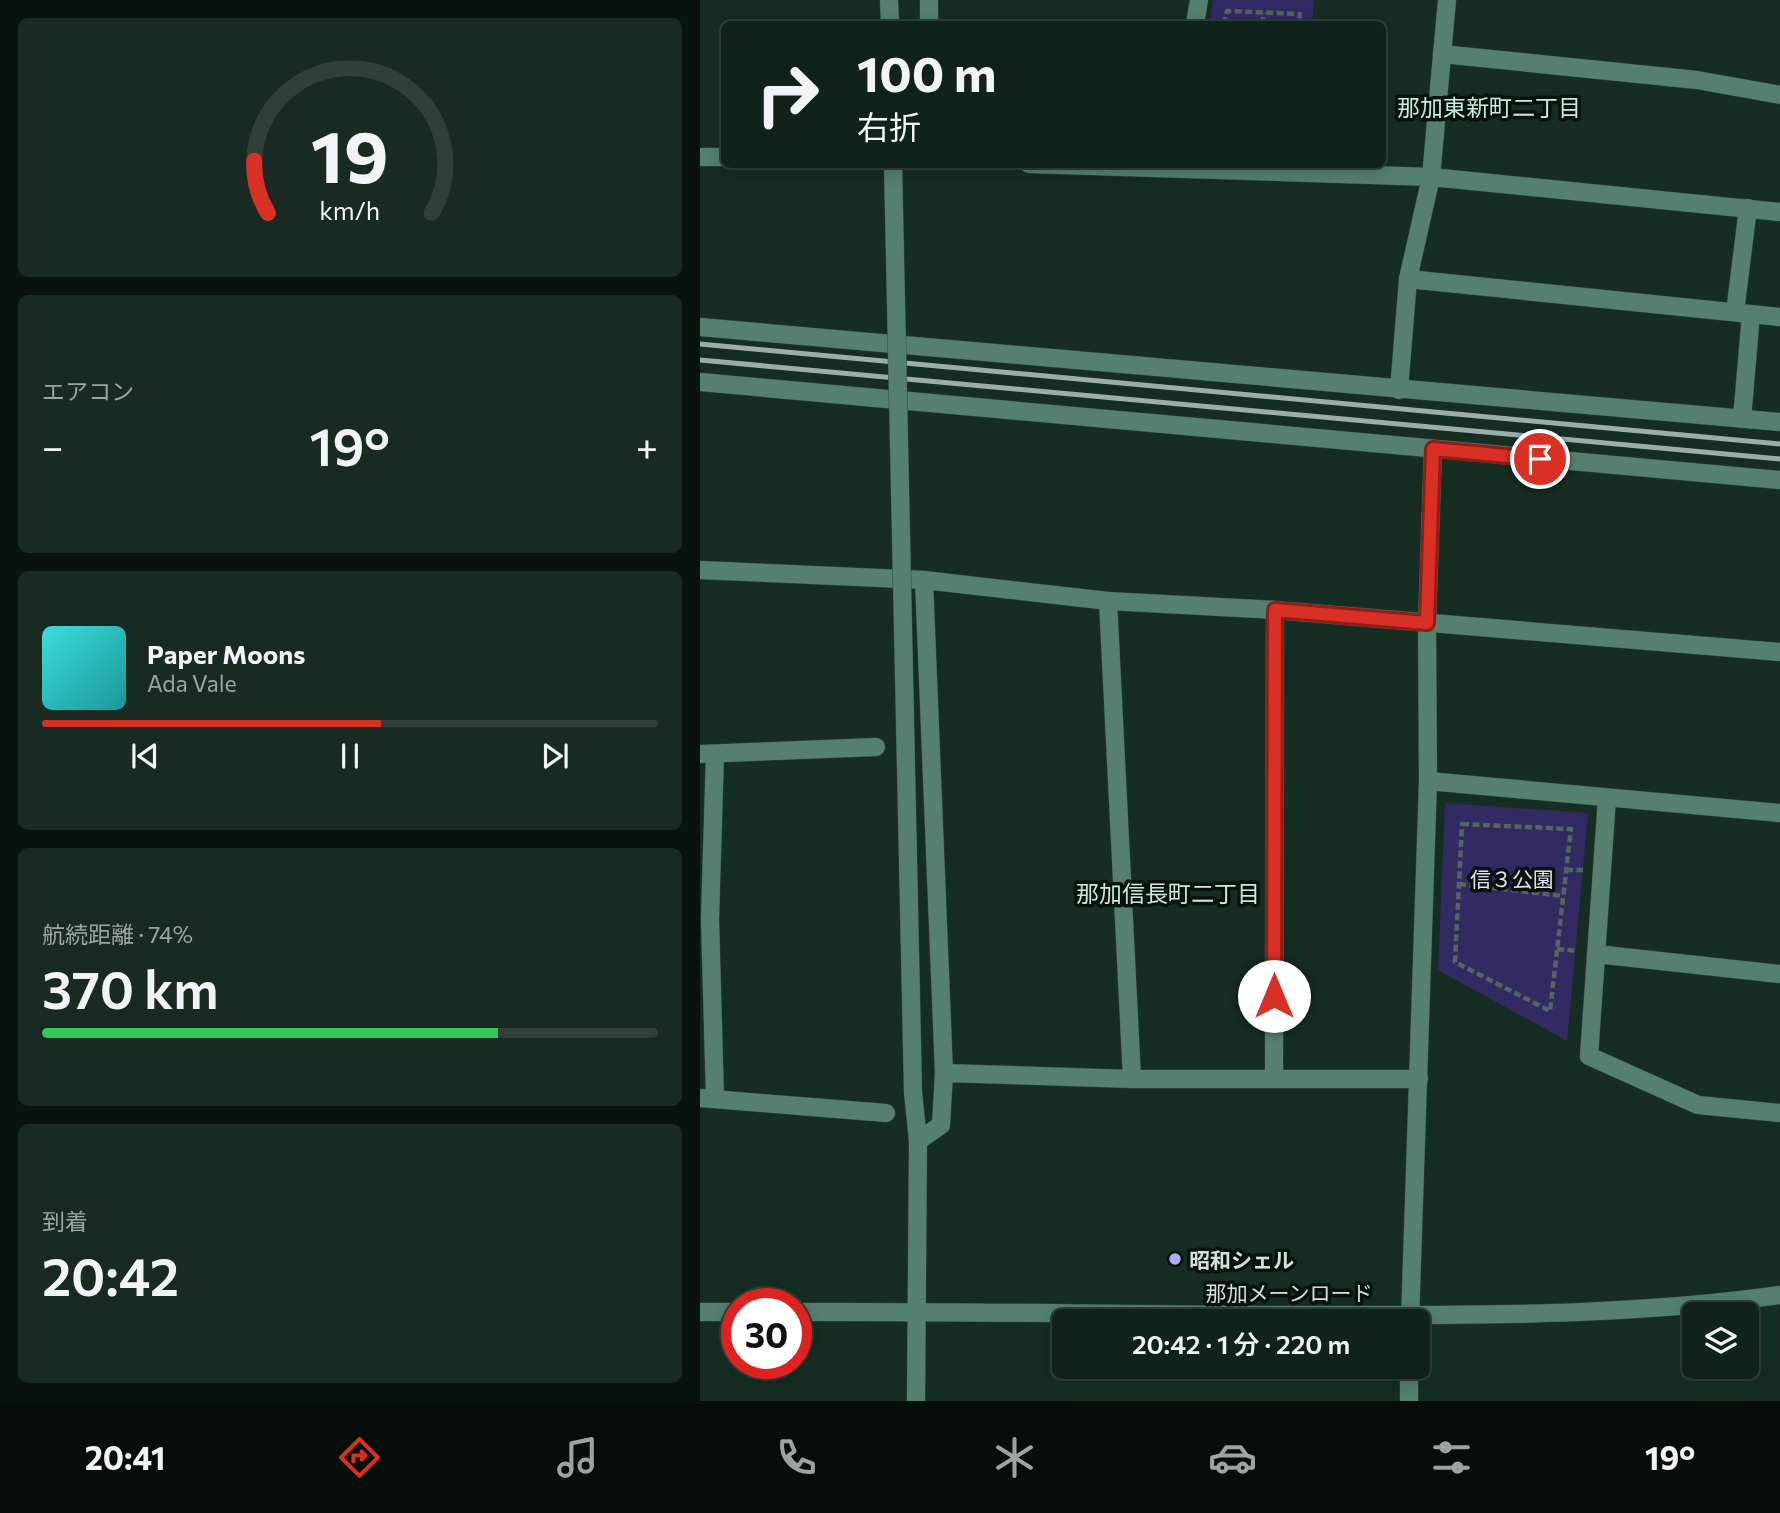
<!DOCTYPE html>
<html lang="ja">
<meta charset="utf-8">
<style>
:root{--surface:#10221a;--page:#192a23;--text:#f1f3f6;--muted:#9ca4a2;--line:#303f39;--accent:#d93025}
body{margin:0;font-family:Commissioner,"Noto Sans JP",sans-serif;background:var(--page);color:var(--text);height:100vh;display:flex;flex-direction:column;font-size:26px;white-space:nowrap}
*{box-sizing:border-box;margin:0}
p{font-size:23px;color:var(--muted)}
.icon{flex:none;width:38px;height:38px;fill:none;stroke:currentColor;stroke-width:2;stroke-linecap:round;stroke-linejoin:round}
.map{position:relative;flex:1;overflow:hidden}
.side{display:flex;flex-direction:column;gap:18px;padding:18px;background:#09130e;width:700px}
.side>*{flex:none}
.top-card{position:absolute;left:21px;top:21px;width:665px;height:147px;border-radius:10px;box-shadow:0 4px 18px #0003,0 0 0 2px var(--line);background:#10221a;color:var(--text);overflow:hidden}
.tools{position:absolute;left:982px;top:1302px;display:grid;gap:14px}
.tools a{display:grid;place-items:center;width:77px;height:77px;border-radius:10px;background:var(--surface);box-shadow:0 4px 18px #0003,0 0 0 2px var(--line);font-size:35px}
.speed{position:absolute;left:21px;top:1288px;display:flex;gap:14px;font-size:35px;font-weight:700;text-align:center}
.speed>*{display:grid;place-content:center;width:91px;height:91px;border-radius:50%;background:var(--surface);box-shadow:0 4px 18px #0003,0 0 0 2px var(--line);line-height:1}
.speed .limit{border:10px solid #d22;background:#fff;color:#111}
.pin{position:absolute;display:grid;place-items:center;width:60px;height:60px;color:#fff;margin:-30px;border:4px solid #fff;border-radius:50%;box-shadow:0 2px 7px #0007}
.me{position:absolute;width:77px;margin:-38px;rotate:0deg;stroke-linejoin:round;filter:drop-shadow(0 0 5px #0008)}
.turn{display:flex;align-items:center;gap:24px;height:147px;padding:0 21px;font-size:32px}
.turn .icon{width:91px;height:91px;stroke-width:2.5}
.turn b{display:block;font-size:49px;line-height:60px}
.big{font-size:52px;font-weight:600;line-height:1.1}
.side .card{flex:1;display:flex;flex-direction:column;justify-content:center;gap:10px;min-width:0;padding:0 24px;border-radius:10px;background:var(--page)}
.side .dial{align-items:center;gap:0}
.dial svg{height:182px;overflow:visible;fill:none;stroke:var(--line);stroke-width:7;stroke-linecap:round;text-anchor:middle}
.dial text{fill:var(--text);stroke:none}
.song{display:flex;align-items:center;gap:21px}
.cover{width:84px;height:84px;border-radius:10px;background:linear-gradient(135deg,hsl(180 70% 55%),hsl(180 70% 35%))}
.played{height:7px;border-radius:4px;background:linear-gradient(90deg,var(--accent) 55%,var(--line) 55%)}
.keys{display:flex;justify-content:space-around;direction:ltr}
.heat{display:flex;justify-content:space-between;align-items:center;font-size:38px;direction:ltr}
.charge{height:10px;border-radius:5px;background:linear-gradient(90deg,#34c759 74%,var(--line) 0)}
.trip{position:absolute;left:352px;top:1309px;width:378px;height:70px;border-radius:10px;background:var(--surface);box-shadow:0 4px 18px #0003,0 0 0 2px var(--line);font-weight:600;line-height:70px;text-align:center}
.dock{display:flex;height:112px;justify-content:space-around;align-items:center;background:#060e0a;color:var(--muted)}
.dock .icon{width:49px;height:49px}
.dock .on{color:var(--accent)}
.dock b{font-size:32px;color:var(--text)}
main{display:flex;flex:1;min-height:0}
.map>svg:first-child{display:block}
</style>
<main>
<section class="side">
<div class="card dial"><svg viewBox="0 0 100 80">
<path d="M14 69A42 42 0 1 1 86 69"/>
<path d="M14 69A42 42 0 0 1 8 46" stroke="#d93025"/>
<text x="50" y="56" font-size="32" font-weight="700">19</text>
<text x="50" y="72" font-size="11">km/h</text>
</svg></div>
<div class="card"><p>エアコン</p>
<div class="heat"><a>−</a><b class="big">19°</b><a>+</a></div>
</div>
<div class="card">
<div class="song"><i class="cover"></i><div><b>Paper Moons</b><p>Ada Vale</p></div></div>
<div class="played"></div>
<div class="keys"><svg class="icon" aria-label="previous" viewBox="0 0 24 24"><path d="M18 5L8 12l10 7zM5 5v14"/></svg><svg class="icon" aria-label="pause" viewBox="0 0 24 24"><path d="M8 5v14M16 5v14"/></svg><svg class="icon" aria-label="next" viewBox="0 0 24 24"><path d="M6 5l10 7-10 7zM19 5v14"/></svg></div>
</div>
<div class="card"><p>航続距離 · 74%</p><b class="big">370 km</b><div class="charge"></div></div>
<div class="card"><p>到着</p><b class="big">20:42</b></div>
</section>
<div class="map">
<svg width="1080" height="1401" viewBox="0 0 1080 1401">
<rect width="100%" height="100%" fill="#162d23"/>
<!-- green -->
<g fill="#322a62">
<polygon points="513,0 614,0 612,24 509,24"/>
<polygon points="745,803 888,813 867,1041 738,970"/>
</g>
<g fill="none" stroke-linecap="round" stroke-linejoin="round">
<defs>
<g id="minor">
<polyline points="189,0 190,24"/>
<polyline points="229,0 229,24"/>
<polyline points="495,24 499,0"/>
<polyline points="742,54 997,80 1080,95"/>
<polyline points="0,157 24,157"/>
<polyline points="329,164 731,177 1080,212"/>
<polyline points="708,279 1080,317"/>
<polyline points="1035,312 1048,208"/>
<polyline points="0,327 1080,422"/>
<polyline points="0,382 1080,480"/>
<polyline points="699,390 708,279 731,177 747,0"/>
<polyline points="1042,419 1051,314"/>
<polyline points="0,570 224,580 408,601 575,610 1080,652"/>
<polyline points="224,580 244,1073"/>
<polyline points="408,601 432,1079"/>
<polyline points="0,754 176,747"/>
<polyline points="15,754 10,919 15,1098"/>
<polyline points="728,781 1080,813"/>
<polyline points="907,798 889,1056 998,1105 1080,1113"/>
<polyline points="896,954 1080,974"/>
<polyline points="574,1079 575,610"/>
<polyline points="213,1092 218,1141 216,1401"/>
<polyline points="0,1098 186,1113"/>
<polyline points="218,1141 241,1125 244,1073 432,1079 719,1079"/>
<polyline points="0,1312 37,1312"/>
<path d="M96,1312C289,1311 481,1316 673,1315C810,1315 945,1314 1080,1295"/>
<polyline points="710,1321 728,781 727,623 733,449"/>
<polyline points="709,1401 709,1367"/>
</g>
</defs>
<!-- minor casing -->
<use href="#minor" stroke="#344a40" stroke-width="19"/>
<!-- path -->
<g stroke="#52665d" stroke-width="4.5" stroke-dasharray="7 3.5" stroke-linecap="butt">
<polyline points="524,24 527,11 600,14 599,24"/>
<polyline points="562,24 564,13"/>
<polygon points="762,824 871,829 850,1011 755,962"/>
<polyline points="866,870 883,870"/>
<polyline points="759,884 863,896"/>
<polyline points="857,949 877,951"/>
</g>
<!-- minor -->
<use href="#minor" stroke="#54806d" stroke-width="18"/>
<!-- rail -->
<g stroke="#9cada5" stroke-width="5">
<polyline points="0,344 1080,444"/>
<polyline points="0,360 1080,459"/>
</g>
<defs>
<polyline id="minor-bridge" points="193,164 213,1092"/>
</defs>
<!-- minor-bridge casing -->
<use href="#minor-bridge" stroke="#344a40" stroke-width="19" stroke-linecap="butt"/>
<!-- minor-bridge -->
<use href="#minor-bridge" stroke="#54806d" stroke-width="18"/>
</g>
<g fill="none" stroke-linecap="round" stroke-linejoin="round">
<defs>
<polyline id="route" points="574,996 575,610 727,623 733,449 840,459"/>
</defs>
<!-- route casing -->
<use href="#route" stroke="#8d1f18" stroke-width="18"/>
<!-- route -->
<use href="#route" stroke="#d93025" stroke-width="12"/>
</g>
<!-- markers -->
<circle fill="#b1adfa" stroke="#09130e" stroke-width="2.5" cx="475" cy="1259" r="7"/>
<g text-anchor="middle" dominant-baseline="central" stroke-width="7" stroke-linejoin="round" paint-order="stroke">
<!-- park labels -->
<g font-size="21" fill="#dedef5" stroke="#09130e">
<text x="812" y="878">信３公園</text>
</g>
<!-- poi labels -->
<g font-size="21" font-weight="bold" fill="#d2e0d9" stroke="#09130e" text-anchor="start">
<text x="489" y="1259">昭和シェル</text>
</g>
<!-- street labels -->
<g font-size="21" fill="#d2e0d9" stroke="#09130e">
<text x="589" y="1292">那加メーンロード</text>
</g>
<!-- neighbourhood labels -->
<g font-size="23" fill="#cde9db" stroke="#09130e">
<text x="789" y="107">那加東新町二丁目</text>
<text x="468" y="893">那加信長町二丁目</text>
</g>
</g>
</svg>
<div class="tools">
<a><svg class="icon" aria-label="layers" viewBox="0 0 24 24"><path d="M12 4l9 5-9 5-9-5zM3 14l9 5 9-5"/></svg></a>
</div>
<div class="speed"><div class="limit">30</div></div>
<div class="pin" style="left:840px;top:459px;background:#d93025"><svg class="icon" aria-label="arrive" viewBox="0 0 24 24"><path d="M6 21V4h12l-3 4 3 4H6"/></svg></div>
<svg class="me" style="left:574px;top:996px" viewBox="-20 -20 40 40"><circle r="19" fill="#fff"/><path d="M0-13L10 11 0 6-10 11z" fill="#d93025"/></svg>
<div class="trip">20:42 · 1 分 · 220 m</div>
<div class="top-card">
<div class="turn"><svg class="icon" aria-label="right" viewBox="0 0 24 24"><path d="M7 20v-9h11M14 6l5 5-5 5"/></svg><div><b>100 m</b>右折</div></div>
</div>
</div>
</main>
<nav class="dock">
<b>20:41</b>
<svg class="icon on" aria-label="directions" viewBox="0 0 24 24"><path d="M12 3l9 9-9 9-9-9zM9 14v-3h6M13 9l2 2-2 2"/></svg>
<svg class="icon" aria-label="music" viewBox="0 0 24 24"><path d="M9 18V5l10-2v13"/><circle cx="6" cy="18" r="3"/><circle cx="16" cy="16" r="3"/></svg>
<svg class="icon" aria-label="phone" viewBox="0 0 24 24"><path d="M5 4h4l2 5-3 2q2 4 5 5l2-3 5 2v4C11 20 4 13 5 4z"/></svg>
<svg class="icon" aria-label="climate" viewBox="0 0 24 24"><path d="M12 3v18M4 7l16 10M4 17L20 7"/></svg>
<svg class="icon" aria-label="car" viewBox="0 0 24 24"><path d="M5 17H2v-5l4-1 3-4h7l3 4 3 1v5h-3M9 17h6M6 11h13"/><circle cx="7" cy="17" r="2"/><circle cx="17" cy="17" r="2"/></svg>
<svg class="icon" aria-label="filters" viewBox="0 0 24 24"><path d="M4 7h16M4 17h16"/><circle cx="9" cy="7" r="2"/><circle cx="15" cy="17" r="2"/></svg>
<b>19°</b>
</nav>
